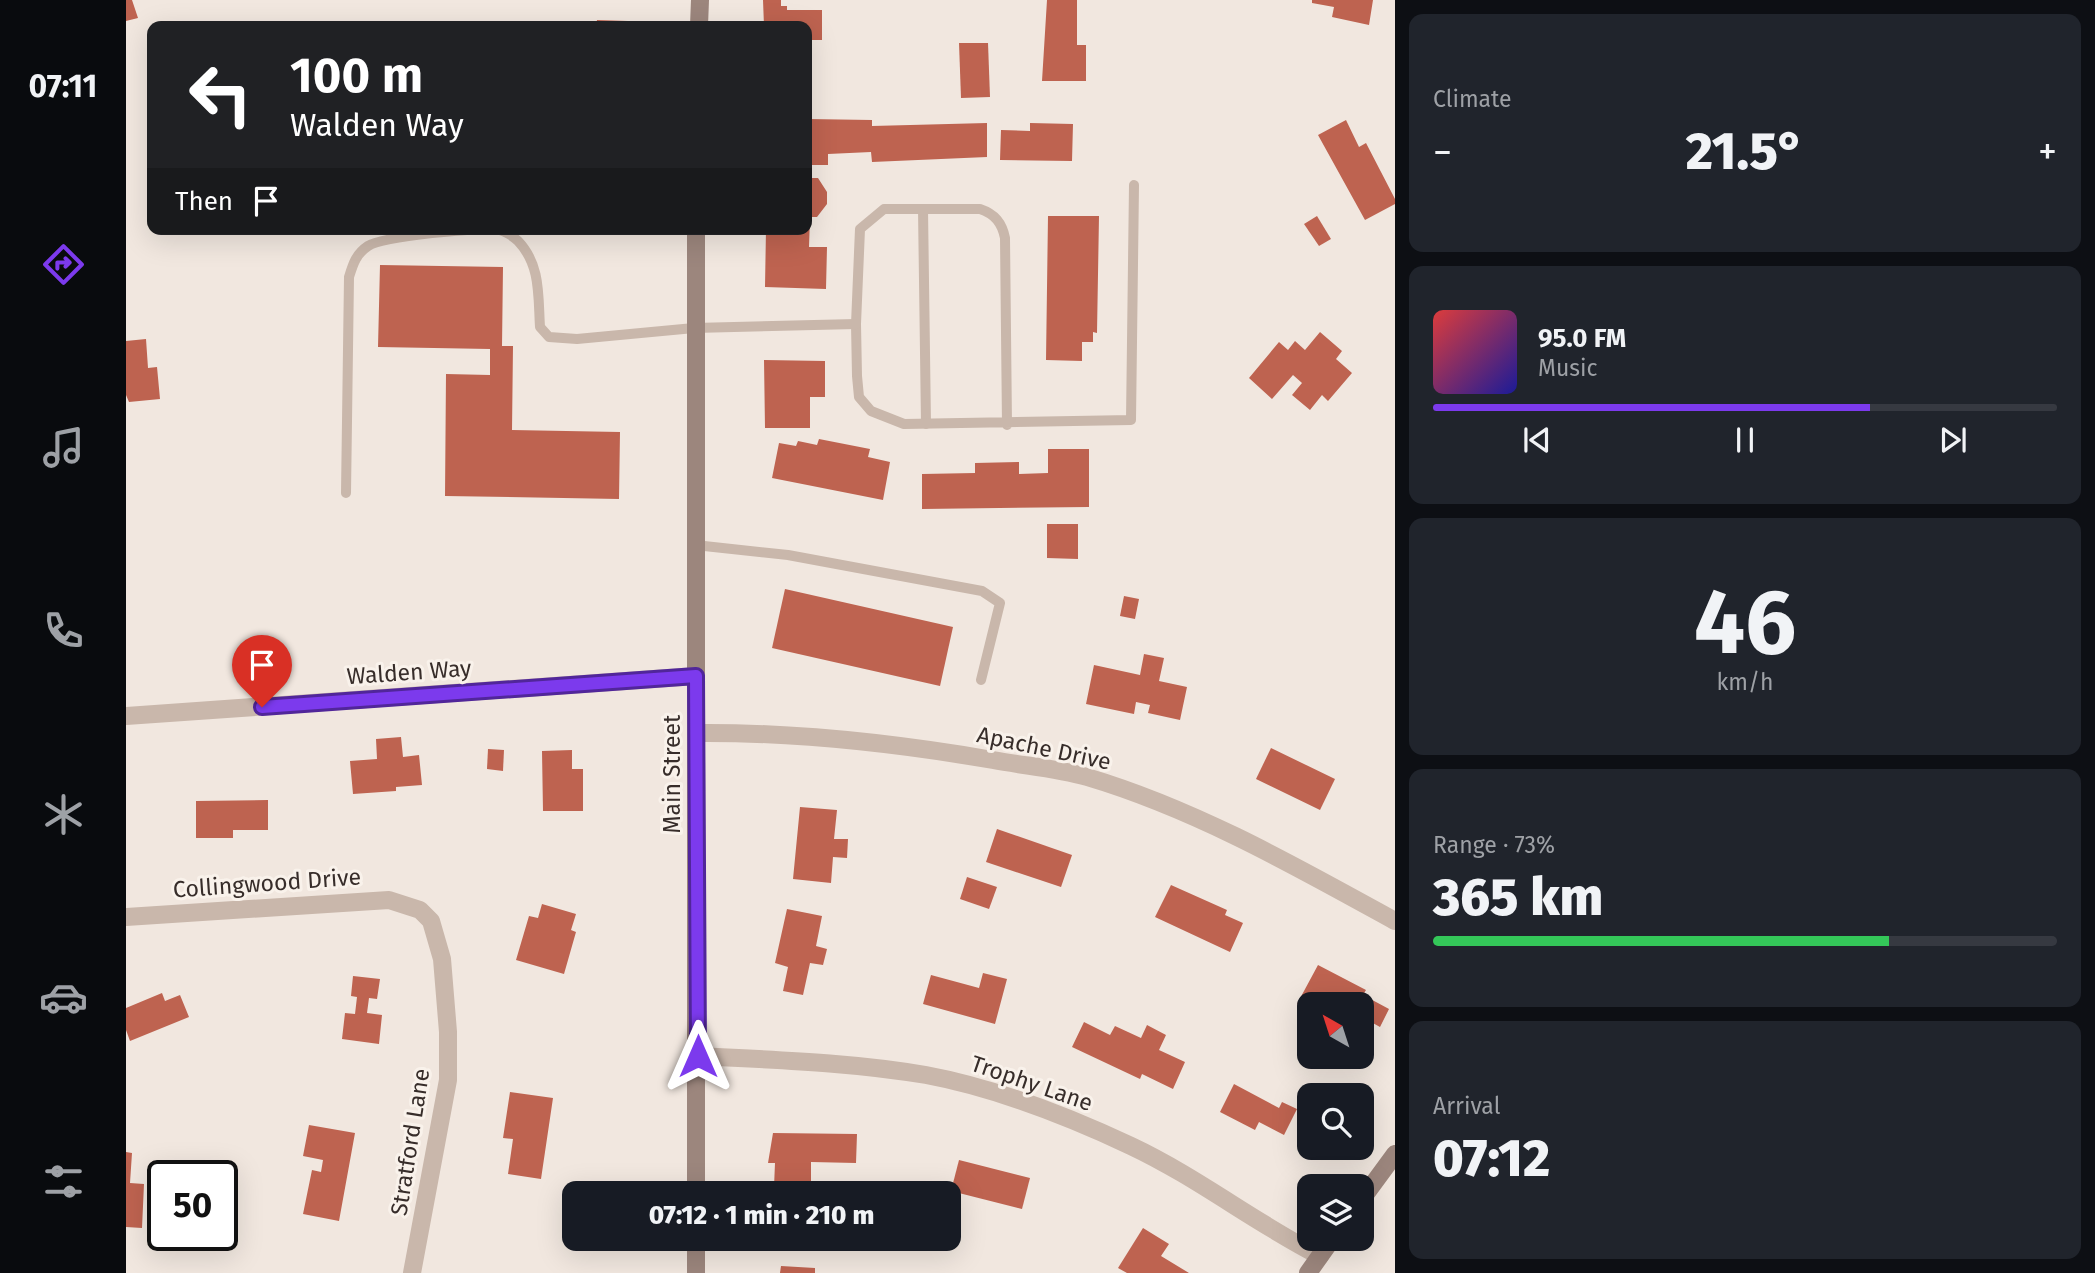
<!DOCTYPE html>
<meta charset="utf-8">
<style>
:root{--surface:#171b24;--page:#20242c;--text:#f1f3f6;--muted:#9ea1a6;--line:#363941;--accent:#7c3aed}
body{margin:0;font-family:"Fira Sans",sans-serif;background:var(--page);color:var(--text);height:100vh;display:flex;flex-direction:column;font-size:26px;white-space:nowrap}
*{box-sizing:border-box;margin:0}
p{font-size:23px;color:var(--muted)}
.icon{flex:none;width:38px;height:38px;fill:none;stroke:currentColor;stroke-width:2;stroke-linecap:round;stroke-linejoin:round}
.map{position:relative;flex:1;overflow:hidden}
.panel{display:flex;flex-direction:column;gap:14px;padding:14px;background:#0d0f14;width:700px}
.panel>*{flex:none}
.banner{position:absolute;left:21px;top:21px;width:665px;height:214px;border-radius:14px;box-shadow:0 7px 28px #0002;background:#202124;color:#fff;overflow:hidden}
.needle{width:46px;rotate:321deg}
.fabs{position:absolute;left:1171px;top:992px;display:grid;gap:14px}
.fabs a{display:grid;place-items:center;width:77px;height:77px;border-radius:14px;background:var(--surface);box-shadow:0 7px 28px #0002;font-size:35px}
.speed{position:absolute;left:21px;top:1160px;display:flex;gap:14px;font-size:35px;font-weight:700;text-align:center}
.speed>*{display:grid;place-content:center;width:91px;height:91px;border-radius:50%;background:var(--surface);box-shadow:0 7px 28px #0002;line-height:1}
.speed .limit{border:4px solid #111;border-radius:10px;background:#fff;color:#111}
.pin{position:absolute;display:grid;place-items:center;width:60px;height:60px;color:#fff;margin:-72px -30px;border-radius:50% 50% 50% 0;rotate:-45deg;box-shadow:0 0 7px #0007}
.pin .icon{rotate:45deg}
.me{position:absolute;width:77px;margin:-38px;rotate:0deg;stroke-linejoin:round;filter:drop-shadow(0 0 5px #0008)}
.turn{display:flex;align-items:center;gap:24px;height:147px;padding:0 28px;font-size:32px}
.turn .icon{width:91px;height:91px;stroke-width:2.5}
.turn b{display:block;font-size:49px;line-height:60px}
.then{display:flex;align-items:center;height:66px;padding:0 28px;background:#0003;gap:14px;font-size:26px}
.big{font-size:52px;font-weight:800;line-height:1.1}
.panel .widget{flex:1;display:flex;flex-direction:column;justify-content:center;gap:10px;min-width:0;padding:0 24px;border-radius:14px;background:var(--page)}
.panel .dial{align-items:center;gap:0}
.dial b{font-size:91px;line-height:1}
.song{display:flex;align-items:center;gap:21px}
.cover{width:84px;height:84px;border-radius:10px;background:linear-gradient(135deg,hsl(0 70% 55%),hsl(240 70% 35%))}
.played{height:7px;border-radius:4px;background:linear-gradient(90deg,var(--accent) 70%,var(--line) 70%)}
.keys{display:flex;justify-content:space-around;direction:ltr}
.heat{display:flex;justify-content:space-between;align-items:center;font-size:38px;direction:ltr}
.charge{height:10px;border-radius:5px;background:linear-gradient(90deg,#34c759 73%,var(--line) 0)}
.trip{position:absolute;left:436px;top:1181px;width:399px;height:70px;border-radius:14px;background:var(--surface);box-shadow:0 7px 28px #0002;font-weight:800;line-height:70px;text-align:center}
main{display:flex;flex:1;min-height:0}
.dock{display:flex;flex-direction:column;width:126px;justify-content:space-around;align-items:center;background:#090b0e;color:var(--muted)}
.dock .icon{width:49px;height:49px}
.dock .current{color:var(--accent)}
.dock b{font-size:32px;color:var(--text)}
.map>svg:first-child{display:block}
</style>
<main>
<nav class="dock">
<b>07:11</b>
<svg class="icon current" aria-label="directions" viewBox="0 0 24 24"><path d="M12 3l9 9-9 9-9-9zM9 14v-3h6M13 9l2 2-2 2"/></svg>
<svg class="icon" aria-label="music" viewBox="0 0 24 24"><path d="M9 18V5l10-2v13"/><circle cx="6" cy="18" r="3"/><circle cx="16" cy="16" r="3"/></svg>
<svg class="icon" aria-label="phone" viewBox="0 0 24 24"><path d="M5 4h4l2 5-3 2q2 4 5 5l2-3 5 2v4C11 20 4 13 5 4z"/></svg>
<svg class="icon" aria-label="climate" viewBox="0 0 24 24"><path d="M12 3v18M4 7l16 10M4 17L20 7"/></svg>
<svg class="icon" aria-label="car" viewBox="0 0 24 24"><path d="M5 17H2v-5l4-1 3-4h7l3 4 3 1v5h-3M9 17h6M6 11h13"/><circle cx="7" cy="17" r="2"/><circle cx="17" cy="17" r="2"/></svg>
<svg class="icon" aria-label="filters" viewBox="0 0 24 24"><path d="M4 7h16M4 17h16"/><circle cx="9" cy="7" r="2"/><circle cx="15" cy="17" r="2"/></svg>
</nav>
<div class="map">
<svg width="1269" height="1273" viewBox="0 0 1269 1273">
<rect width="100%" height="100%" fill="#f1e7df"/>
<!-- building -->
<g fill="#be6350">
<polygon points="0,0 6,0 12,18 0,21"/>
<polygon points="637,0 655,0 655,6 661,6 661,10 696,10 696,40 681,40 681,26 638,26"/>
<polygon points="921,0 951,0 951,45 960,45 960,81 916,81"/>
<polygon points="1186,0 1247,0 1243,25 1206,17 1208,7 1186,3"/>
<polygon points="471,20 502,21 501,26 470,26"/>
<polygon points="833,43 862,43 864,97 835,98"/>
<polygon points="681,119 746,120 746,126 861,123 861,157 746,162 745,152 702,154 702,165 681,165"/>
<polygon points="1220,120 1233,147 1240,143 1269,199 1269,204 1239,220 1192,135"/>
<polygon points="904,123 947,124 946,161 874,160 875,130 904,131"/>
<polygon points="681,178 692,178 701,192 701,204 691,217 684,217 683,247 701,247 700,289 639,287 640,229 681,229"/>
<polygon points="922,216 973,216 971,333 967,332 967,342 956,342 956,361 920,360"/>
<polygon points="1191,216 1205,239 1193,246 1178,224"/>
<polygon points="254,265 377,267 376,346 387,346 386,430 494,432 493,499 319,496 320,374 364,375 364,349 252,347"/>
<polygon points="1194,332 1216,351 1210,359 1226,373 1202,401 1196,395 1184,410 1166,395 1176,383 1167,375 1146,399 1123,378 1153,342 1162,350 1169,341 1179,350"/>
<polygon points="20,339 22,368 31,367 34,399 3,402 0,395 0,341"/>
<polygon points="638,360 699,361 699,397 684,397 684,428 639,428"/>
<polygon points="693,439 744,449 742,457 764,462 757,500 646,478 653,443 670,446 672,441 691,445"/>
<polygon points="922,449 963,449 963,507 796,509 796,474 849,473 849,463 893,462 893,474 922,473"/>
<polygon points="921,524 952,524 952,559 921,558"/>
<polygon points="659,589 827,627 814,686 646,648"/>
<polygon points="998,596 1013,599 1009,619 994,616"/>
<polygon points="1018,654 1038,658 1033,681 1061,687 1054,720 1022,713 1024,705 1010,702 1008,714 960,704 968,665 1014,675"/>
<polygon points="275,737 277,757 293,755 296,785 270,787 270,791 227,794 224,761 251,759 250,739"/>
<polygon points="1145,748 1209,779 1194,810 1130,779"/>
<polygon points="362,749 378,750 377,771 361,769"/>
<polygon points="446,750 446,769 457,769 457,811 417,811 416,751"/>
<polygon points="142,800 142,830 107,830 107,838 70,838 70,801"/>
<polygon points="674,807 711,810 708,839 722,839 721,858 707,857 705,883 667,879"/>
<polygon points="871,829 946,855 935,887 860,862"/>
<polygon points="841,877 871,887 863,909 834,899"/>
<polygon points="1045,885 1101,910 1099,915 1117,923 1104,952 1029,917"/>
<polygon points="416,904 450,914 445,930 450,932 438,974 390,960 403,916 412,918"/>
<polygon points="661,909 696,916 690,946 701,949 697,965 684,963 677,995 657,991 662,967 649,963"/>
<polygon points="1192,965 1240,990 1237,995 1263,1009 1254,1027 1236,1017 1236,1004 1183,1004 1183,1011 1171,1004"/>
<polygon points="857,973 881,979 869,1024 797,1004 805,975 853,988"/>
<polygon points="227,976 254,979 251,999 243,998 241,1013 256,1015 253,1044 216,1039 219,1013 229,1014 231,997 225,996"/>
<polygon points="36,993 39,1001 54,995 63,1017 4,1041 0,1030 0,1008"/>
<polygon points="958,1022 984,1035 989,1026 1015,1038 1021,1025 1040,1035 1033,1050 1059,1062 1047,1089 1016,1074 1014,1079 946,1047"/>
<polygon points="1108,1084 1153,1108 1156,1102 1171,1109 1158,1135 1133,1122 1129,1130 1094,1112"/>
<polygon points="384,1092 427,1098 415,1179 382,1174 387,1139 377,1138"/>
<polygon points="183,1125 229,1133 213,1221 177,1214 186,1170 195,1172 197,1160 177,1156"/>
<polygon points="647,1133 731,1134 730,1163 685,1162 685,1187 648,1187 649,1163 642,1163"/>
<polygon points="0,1152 6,1153 4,1183 18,1184 16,1228 0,1227"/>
<polygon points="833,1160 904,1178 896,1209 825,1191"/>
<polygon points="1017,1228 1043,1244 1035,1256 1063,1273 1001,1273 992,1268"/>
<polygon points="655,1266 689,1268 689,1273 654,1273"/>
</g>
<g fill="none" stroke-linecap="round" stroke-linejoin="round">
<!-- service -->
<g stroke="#c9b7ab" stroke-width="10">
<polyline points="797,209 800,424"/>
<path d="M881,425L879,238C876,223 869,214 854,209H758L734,229L730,324L731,376L733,397L745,411L778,424L1005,420L1008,185"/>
<path d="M220,493L223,277C227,264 230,254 242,246C257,236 354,227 374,230C379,231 388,237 392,241C415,265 412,296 414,327L423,337L451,339L568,328L730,324"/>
<polyline points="569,545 662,555 856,591 874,603 855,680"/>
</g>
<!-- minor -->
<g stroke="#c9b7ab" stroke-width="18">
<polyline points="0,716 570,676"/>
<path d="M570,733C671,732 768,743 867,760C898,766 931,768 961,777C1069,809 1171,867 1269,921"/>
<polyline points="0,917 263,900 294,910 305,921 316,959 322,1032 322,1080 286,1273"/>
<path d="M572,1056C648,1060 724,1062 800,1075C870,1088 941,1116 1005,1146C1071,1177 1129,1223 1194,1256"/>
</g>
<!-- secondary -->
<g stroke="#9c867d" stroke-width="18">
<polyline points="573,26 574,0"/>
<polyline points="570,229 570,1194"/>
<polyline points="1236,1199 1269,1154"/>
<polyline points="570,1273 570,1239"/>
<polyline points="1182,1273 1206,1239"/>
</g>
</g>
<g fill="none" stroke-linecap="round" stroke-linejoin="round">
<defs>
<polyline id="route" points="136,707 570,676 572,1056"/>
</defs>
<!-- route casing -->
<use href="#route" stroke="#51269a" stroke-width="18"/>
<!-- route -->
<use href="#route" stroke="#7c3aed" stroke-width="12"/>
</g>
<g text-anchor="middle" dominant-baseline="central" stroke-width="6" stroke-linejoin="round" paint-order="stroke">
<!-- street labels -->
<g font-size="23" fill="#372d2a" stroke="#f9f2eb">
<text transform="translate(283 672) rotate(-4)">Walden Way</text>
<text transform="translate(918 748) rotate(12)">Apache Drive</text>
<text transform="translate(546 774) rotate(-90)">Main Street</text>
<text transform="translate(141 883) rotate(-4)">Collingwood Drive</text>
<text transform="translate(906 1083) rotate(19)">Trophy Lane</text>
<text transform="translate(284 1142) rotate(-81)">Stratford Lane</text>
</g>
</g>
</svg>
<div class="fabs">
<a><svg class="needle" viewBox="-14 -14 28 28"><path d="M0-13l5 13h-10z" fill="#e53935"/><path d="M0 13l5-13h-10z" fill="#9ea1a6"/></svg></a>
<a><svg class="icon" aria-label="search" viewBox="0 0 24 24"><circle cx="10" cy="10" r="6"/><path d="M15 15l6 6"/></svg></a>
<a><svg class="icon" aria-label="layers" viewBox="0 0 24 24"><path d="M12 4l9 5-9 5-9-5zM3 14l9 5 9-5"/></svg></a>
</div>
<div class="speed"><div class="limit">50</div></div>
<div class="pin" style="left:136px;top:707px;background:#d93025"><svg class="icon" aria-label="arrive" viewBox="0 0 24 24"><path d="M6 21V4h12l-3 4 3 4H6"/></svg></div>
<svg class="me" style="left:572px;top:1056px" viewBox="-20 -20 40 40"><path d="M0-17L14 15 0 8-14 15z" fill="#7c3aed" stroke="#fff" stroke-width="4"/></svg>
<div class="trip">07:12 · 1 min · 210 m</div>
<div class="banner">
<div class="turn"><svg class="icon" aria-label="left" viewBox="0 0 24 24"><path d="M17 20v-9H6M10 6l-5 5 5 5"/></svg><div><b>100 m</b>Walden Way</div></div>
<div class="then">Then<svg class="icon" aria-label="arrive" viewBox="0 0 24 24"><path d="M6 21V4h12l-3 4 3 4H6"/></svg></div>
</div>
</div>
<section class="panel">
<div class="widget"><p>Climate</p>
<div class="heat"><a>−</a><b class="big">21.5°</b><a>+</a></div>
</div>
<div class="widget">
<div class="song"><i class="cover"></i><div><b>95.0 FM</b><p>Music</p></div></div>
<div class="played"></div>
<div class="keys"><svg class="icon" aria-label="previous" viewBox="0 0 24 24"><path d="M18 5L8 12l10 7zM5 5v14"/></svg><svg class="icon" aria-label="pause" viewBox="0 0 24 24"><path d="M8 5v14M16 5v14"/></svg><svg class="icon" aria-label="next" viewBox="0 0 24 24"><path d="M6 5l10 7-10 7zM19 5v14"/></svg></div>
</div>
<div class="widget dial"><b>46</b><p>km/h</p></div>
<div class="widget"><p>Range · 73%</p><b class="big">365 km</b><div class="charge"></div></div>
<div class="widget"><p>Arrival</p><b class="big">07:12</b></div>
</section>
</main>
